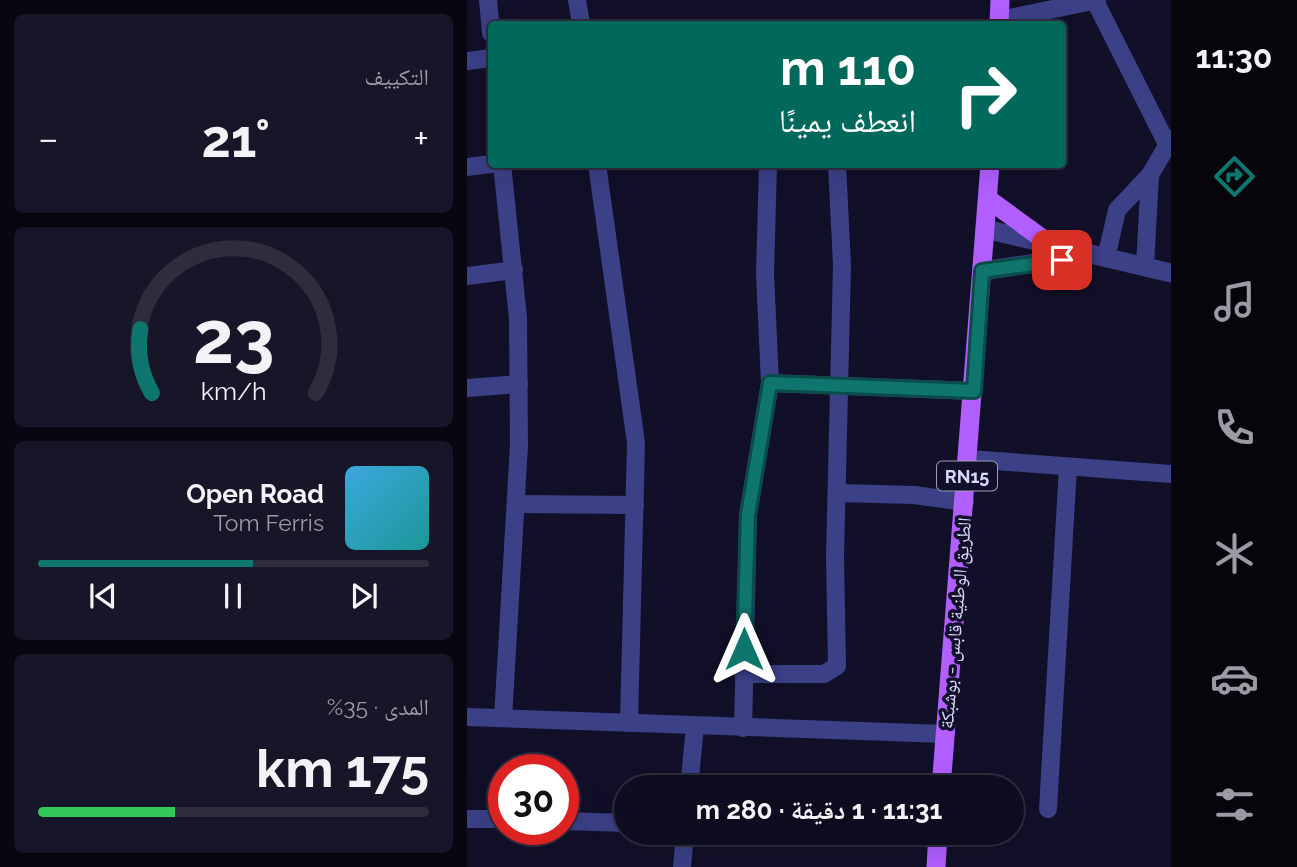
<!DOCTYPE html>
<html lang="ar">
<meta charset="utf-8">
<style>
:root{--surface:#0e0c1f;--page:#171528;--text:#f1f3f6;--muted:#9b9ba4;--line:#2e2c3d;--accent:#0f766e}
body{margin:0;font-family:Raleway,"Noto Naskh Arabic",sans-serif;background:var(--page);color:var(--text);direction:rtl;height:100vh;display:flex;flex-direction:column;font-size:26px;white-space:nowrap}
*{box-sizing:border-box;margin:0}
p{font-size:23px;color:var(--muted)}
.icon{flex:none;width:38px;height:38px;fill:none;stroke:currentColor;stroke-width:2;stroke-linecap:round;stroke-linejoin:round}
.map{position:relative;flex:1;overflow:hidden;direction:ltr}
.drawer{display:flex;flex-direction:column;gap:14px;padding:14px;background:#080711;width:467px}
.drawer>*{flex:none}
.guide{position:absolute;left:21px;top:21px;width:578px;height:147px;border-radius:7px;box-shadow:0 7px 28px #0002,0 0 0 2px var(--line);direction:rtl;background:#00695c;color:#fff;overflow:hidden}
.speed{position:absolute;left:21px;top:754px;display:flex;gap:14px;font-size:35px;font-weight:700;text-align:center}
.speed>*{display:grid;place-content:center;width:91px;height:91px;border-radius:50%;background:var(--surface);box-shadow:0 7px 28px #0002,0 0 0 2px var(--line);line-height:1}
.speed .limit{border:10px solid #d22;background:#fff;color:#111}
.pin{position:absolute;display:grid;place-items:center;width:60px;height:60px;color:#fff;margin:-30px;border-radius:14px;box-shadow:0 4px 10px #0006}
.me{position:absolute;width:77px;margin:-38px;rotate:0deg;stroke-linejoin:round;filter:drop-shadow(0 0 5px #0008)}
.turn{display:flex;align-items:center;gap:24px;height:147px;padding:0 35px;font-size:32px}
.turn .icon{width:91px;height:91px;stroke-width:2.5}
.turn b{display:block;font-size:49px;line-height:60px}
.big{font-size:52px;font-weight:700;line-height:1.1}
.drawer .tile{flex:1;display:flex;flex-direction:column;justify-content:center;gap:10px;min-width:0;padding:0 24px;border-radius:10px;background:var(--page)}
.drawer .dial{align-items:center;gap:0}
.dial svg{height:182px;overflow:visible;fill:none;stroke:var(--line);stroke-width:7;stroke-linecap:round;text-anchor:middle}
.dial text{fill:var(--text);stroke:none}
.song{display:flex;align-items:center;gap:21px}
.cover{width:84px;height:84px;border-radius:10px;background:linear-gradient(135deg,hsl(200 70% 55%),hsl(180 70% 35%))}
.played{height:7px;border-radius:4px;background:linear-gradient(90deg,var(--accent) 55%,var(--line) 55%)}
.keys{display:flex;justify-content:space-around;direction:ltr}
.heat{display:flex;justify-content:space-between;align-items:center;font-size:38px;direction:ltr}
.charge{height:10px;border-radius:5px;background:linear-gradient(90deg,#34c759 35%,var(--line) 0)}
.trip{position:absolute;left:147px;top:775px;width:410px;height:70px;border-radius:35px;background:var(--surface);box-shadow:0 7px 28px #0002,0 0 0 2px var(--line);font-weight:700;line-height:70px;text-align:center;direction:rtl}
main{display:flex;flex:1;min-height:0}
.dock{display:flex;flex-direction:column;width:126px;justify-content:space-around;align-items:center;background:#06050c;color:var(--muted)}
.dock .icon{width:49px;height:49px}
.dock .selected{color:var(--accent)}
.dock b{font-size:32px;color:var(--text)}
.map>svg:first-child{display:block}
</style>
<main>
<nav class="dock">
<b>11:30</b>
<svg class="icon selected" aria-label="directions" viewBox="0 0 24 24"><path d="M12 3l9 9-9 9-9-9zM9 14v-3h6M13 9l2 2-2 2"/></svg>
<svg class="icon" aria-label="music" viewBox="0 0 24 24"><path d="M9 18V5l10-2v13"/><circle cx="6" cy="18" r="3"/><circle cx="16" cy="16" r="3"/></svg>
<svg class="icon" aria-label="phone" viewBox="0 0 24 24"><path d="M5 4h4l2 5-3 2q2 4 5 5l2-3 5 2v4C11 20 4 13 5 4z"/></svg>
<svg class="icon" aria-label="climate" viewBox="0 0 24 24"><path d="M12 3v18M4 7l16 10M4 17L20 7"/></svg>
<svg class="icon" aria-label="car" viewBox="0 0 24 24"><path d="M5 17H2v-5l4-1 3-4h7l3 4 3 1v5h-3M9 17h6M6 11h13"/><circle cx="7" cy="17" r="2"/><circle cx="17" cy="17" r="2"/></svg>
<svg class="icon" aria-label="filters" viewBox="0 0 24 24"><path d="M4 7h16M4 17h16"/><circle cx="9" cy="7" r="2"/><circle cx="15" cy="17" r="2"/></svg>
</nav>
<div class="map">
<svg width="704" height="867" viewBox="0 0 704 867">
<rect width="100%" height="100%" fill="#121029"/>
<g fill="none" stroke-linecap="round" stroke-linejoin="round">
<!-- minor -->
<g stroke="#3b4087" stroke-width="18">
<polyline points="21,0 24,33"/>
<polyline points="110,0 114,24"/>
<polyline points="628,1 700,144"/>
<polyline points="533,20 630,0"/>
<polyline points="0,61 24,58"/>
<polyline points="35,164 51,318 52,445 36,718"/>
<polyline points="130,164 169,443 162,723"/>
<polyline points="301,164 298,274 303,383"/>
<polyline points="0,167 24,164"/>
<polyline points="639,258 650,210 683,175 704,139"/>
<polyline points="678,266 683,175"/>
<polyline points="0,276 47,270"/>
<polyline points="0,388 52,384"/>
<polyline points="502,459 704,474"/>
<polyline points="370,493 447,495 498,502"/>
<polyline points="49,504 168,505"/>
<polyline points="276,674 357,674 370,666 368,557 375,265 370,164"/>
<polyline points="0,717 478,734"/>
<polyline points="276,728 281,515 303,383 507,391"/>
<polyline points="222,788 228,726"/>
<polyline points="581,809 601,467"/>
<polyline points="0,819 37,819"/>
<polyline points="96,821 159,823"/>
<polyline points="215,867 218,833"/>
</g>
<!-- tertiary -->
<g stroke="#3b4087" stroke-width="19">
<polyline points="518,229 704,273"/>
<polyline points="515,271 617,256"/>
</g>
<!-- primary -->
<g stroke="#b25fff" stroke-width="19">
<polyline points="532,24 533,0"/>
<polyline points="521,199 580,242"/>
<polyline points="474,788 523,164"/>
<polyline points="469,867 471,833"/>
</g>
</g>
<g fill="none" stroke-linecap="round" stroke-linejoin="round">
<defs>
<polyline id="route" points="277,649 281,515 303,383 507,391 515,271 595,260"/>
</defs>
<!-- route casing -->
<use href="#route" stroke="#0a4d48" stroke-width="18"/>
<!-- route -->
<use href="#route" stroke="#0f766e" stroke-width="12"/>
</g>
<g text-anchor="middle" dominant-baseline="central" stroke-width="7" stroke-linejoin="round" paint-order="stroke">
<!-- shield labels -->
<rect fill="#121029" stroke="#9d9cbf" stroke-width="2" x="470" y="461.5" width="60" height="29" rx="5"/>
<g font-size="18" font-weight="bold" fill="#d8d8ff">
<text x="500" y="476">RN15</text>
</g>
<!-- street labels -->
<g font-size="19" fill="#d8d8ff" stroke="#121029">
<text transform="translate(488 623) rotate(-85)">الطريق الوطنية قابس - بوشبكة</text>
</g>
</g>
</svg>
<div class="speed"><div class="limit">30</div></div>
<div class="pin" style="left:595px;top:260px;background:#d93025"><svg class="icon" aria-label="arrive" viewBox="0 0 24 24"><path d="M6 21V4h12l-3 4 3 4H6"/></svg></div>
<svg class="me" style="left:277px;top:649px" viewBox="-20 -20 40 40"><path d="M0-17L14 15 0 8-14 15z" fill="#0f766e" stroke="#fff" stroke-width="4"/></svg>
<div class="trip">11:31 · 1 دقيقة · 280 m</div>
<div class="guide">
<div class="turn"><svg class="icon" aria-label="right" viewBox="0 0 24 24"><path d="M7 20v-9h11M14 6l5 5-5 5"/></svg><div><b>110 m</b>انعطف يمينًا</div></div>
</div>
</div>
<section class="drawer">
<div class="tile"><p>التكييف</p>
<div class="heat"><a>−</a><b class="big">21°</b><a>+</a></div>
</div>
<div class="tile dial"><svg viewBox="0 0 100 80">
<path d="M14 69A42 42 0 1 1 86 69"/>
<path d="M14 69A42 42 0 0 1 9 41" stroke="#0f766e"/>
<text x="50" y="56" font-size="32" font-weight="700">23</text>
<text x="50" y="72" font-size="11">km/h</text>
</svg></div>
<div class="tile">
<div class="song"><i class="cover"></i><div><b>Open Road</b><p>Tom Ferris</p></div></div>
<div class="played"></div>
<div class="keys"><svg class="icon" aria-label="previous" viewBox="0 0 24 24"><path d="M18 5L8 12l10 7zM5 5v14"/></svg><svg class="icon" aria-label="pause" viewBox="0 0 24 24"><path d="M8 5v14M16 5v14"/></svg><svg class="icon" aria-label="next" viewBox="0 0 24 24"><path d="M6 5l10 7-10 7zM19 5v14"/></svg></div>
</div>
<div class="tile"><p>المدى · 35%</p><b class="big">175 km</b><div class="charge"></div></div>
</section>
</main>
